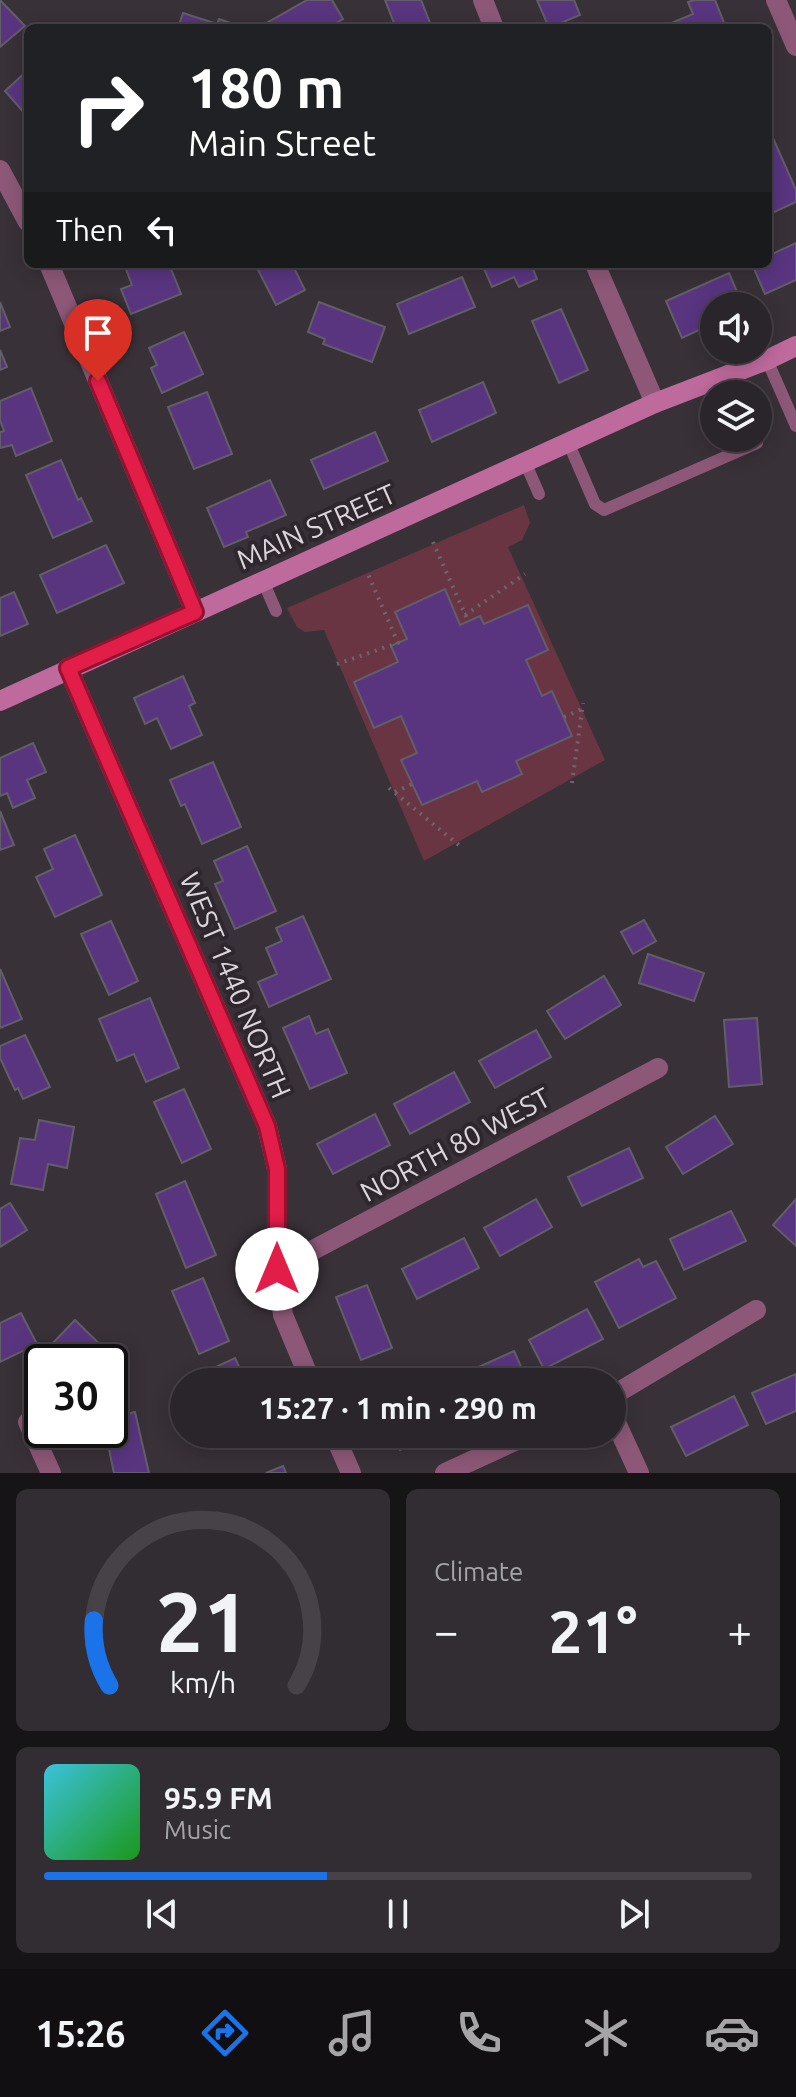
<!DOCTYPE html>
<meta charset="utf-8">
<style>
:root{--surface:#2a252a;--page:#322d32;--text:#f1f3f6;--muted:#a5a5a8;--line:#464247;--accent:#1a73e8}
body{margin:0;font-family:Ubuntu,sans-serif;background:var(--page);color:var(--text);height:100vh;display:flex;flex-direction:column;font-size:30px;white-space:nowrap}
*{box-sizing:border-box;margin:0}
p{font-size:26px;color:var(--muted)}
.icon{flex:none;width:44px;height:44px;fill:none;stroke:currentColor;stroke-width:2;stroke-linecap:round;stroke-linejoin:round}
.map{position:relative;height:1473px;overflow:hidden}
.drawer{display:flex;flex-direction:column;gap:16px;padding:16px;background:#171417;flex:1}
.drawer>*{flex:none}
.guide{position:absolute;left:24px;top:24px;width:748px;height:244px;border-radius:12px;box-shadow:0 4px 20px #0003,0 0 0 2px var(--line);background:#202124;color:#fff;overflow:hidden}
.tools{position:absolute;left:700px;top:292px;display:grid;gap:16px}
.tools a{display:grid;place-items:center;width:72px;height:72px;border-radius:50%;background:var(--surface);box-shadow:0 4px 20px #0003,0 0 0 2px var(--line);font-size:40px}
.speed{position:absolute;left:24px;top:1344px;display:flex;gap:16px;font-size:40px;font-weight:700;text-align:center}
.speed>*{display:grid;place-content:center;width:104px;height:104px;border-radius:50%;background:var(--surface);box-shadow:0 4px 20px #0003,0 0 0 2px var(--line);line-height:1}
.speed .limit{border:4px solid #111;border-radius:12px;background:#fff;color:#111}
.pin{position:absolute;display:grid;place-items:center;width:68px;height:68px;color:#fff;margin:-82px -34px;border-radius:50% 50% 50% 0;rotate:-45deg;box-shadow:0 0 8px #0007}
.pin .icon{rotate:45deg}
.me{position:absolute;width:88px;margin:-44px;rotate:0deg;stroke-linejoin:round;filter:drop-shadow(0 0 6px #0008)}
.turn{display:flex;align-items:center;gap:28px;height:168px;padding:0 32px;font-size:36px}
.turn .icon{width:104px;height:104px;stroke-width:2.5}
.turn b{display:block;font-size:56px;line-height:68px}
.then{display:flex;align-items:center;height:76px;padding:0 32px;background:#0003;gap:16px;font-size:30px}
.big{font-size:60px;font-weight:700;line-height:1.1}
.drawer .card{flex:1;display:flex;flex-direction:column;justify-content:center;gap:12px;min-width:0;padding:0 28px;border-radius:12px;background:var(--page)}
.drawer .dial{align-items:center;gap:0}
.dial svg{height:208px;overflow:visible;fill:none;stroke:var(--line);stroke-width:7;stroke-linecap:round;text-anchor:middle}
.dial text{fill:var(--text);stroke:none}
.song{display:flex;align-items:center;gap:24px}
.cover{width:96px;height:96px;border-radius:12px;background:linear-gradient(135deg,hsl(190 70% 55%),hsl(120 70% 35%))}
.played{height:8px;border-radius:4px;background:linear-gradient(90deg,var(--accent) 40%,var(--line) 40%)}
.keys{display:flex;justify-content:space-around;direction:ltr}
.heat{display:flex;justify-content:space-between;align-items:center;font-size:44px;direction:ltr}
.drawer .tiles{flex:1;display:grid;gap:16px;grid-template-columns:1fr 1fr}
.card:last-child{grid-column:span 2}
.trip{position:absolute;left:170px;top:1368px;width:456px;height:80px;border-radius:40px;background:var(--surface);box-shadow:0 4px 20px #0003,0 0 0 2px var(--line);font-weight:700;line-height:80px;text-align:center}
.menu{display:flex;height:128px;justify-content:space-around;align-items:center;background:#110f11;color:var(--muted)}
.menu .icon{width:56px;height:56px}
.menu .active{color:var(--accent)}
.menu b{font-size:36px;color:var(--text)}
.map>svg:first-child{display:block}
</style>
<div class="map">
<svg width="796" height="1473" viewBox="0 0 796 1473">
<rect width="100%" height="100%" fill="#383138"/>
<!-- green -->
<polygon fill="#693542" points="524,505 530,523 522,540 508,547 605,760 424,861 324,630 305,632 297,627 287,608"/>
<!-- building -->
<g fill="#593580" stroke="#625e68" stroke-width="2">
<polygon points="0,0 25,26 0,47"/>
<polygon points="307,0 332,0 343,19 327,28 267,28 265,24"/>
<polygon points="385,0 421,0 432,28 396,28"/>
<polygon points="537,0 574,0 580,15 549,28"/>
<polygon points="694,0 715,0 726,28 671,28 669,24 693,14 688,2"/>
<polygon points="183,13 217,24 219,19 245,28 178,28"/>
<polygon points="28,70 28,117 5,91"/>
<polygon points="773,138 796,190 796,202 770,214 768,140"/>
<polygon points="796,243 796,280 765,294 752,264 768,264 768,256"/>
<polygon points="124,264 169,264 181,294 131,314 121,289 132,285"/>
<polygon points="255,264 292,264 305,290 276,305"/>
<polygon points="482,264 543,264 544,265 533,269 537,279 519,287 514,277 492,287"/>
<polygon points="729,273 743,306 714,306 714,323 682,338 666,301"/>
<polygon points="462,277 475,307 409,334 397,304"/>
<polygon points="0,302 10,327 0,331"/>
<polygon points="319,302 385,327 372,362 323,344 325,339 308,332"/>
<polygon points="561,309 588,370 559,383 532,321"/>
<polygon points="184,332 203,374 162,393 151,368 157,365 149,348"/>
<polygon points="0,350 7,367 0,370"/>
<polygon points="483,382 496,413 432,442 419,410"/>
<polygon points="31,388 52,441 16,456 12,445 0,448 0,432 4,431 0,420 0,401"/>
<polygon points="207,392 232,454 194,469 168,407"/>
<polygon points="375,432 388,461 324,489 311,460"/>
<polygon points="61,460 78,500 81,498 92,521 53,538 26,475"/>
<polygon points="270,480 286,515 246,532 248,537 224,547 207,508"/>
<polygon points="106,545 124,583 57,613 40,575"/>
<polygon points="445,589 460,625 480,616 484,624 528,605 548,650 526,660 542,696 552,691 572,736 516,761 522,774 482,792 477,781 422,805 401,760 417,753 401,716 374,728 354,682 398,662 391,646 407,639 395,612"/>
<polygon points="14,592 28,624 0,636 0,598"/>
<polygon points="183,676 195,703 189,706 202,735 171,749 157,718 145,724 134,698"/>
<polygon points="33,743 46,772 27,780 35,798 13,808 7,793 0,796 0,758"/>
<polygon points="213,762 241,827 202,844 185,804 181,806 170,780"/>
<polygon points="0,811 14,845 0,850"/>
<polygon points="75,835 102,895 55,917 36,877 53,869 44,849"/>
<polygon points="247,846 276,911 235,929 215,884 223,881 214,861"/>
<polygon points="303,916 331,979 269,1007 258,982 277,974 266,948 282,941 276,928"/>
<polygon points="644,920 656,941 633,954 621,932"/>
<polygon points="111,921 138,981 109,995 81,934"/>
<polygon points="648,954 704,973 694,1001 639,983"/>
<polygon points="0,969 22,1019 0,1028"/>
<polygon points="604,976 621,1005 565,1039 547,1011"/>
<polygon points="150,998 179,1068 146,1082 134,1054 117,1061 99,1019"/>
<polygon points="309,1016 316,1034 328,1029 347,1073 310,1089 283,1028"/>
<polygon points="757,1018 762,1084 729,1087 724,1020"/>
<polygon points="536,1030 551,1057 495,1088 479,1061"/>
<polygon points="25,1035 50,1087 23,1099 18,1088 15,1090 0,1058 0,1046"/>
<polygon points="454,1072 470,1102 410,1134 394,1104"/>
<polygon points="184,1089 211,1149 182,1163 154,1102"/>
<polygon points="375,1114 390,1145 333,1174 317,1144"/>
<polygon points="715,1116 733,1144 683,1174 666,1147"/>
<polygon points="39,1120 74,1127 67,1168 48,1164 43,1190 11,1184 20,1138 35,1140"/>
<polygon points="629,1148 643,1178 582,1206 568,1177"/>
<polygon points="185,1181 216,1255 186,1268 156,1194"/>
<polygon points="536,1199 552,1227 500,1256 484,1228"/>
<polygon points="796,1199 796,1246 773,1225"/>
<polygon points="10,1203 27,1230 0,1247 0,1209"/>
<polygon points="731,1211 746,1241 684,1270 670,1239"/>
<polygon points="464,1238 479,1268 417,1299 402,1269"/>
<polygon points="639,1259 643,1267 656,1261 676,1298 619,1328 595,1282"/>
<polygon points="203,1278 229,1341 199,1354 172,1291"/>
<polygon points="367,1285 392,1348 361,1360 336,1297"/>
<polygon points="587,1309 603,1339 544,1369 529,1340"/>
<polygon points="21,1313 37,1344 0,1362 0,1323"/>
<polygon points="75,1320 126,1370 110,1386 110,1362 70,1362 52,1344"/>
<polygon points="514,1351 528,1382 454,1382 452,1379"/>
<polygon points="235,1358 246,1382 209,1382 205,1372"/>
<polygon points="796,1374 796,1411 766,1424 752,1393"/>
<polygon points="734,1396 748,1425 686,1456 671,1427"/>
<polygon points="135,1412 149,1473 114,1473 105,1430 110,1430 110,1418"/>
<polygon points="393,1434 429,1434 430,1437 400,1450"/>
<polygon points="283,1466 286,1473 266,1473"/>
</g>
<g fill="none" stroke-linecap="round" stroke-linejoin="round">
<!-- path -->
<g stroke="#6d676d" stroke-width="4" stroke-dasharray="2 6" stroke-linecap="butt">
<polyline points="433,542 468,621"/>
<polyline points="465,615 525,574"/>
<polyline points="337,664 398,643 367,572"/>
<polyline points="564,717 582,709"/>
<polyline points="572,783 583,703"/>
<polyline points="389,788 460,846"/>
<polyline points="395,792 412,784"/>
</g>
<!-- lane -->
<g stroke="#8d5877" stroke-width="12">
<polyline points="767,360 796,426"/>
<polyline points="726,376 734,394"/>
<polyline points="568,442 595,504 604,510 757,443 755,438"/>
<polyline points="525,462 539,494"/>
<polyline points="263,581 276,611"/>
</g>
<!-- street -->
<g stroke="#8d5877" stroke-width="20">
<polyline points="483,0 494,28"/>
<polyline points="776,0 796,46"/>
<polyline points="0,170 28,222"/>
<polyline points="49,264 195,612"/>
<polyline points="595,264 655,403"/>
<polyline points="68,668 267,1126 277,1169 277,1269 283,1315 311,1382"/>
<polyline points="277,1269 658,1068"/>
<polyline points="612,1396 756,1310"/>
<polyline points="612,1414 639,1473"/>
<polyline points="28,1422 51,1473"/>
<polyline points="334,1434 351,1473"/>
<polyline points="445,1473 530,1434"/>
</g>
<!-- secondary -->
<polyline stroke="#bf6a9d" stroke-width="20" points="0,701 655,403 767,360 796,346"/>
</g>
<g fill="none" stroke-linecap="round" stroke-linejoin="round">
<defs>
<polyline id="route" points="98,381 195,612 68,668 267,1126 277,1169 277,1269"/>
</defs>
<!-- route casing -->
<use href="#route" stroke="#92132f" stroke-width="20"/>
<!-- route -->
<use href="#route" stroke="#e11d48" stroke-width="14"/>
</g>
<g text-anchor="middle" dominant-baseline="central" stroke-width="8" stroke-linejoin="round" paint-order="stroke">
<!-- street labels -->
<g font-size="28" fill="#dad6db" stroke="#2e272e">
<text transform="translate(316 526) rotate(-24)">MAIN STREET</text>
<text transform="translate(236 985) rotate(67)">WEST 1440 NORTH</text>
<text transform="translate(455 1144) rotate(-28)">NORTH 80 WEST</text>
</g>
</g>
</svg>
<div class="tools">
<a><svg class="icon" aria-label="sound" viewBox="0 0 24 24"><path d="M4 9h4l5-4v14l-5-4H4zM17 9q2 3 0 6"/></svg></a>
<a><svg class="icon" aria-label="layers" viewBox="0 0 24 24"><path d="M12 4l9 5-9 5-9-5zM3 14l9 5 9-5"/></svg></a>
</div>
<div class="speed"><div class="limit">30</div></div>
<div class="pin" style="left:98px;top:381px;background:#d93025"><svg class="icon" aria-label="arrive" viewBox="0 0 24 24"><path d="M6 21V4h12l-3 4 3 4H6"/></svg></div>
<svg class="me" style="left:277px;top:1269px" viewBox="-20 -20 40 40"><circle r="19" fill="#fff"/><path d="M0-13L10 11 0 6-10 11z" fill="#e11d48"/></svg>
<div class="trip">15:27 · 1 min · 290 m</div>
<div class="guide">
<div class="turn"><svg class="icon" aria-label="right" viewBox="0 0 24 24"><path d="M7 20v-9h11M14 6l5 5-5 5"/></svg><div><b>180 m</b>Main Street</div></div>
<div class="then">Then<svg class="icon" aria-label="left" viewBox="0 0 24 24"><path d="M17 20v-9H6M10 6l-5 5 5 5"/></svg></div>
</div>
</div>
<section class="drawer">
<div class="tiles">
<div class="card dial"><svg viewBox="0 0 100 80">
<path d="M14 69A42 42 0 1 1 86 69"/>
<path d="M14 69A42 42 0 0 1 8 44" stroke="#1a73e8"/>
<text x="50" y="56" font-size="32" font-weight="700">21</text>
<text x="50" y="72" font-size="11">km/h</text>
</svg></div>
<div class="card"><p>Climate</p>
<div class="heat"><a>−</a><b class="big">21°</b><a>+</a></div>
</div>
<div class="card">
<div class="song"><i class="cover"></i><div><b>95.9 FM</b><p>Music</p></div></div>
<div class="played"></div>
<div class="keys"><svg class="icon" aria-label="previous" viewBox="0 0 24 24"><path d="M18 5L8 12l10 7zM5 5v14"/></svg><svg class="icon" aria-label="pause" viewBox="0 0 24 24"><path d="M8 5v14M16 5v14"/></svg><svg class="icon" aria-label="next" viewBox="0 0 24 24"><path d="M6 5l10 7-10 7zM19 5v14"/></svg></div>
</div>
</div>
</section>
<nav class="menu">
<b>15:26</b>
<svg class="icon active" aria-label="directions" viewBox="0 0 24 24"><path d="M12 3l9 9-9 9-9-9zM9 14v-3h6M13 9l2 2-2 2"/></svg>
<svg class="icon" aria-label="music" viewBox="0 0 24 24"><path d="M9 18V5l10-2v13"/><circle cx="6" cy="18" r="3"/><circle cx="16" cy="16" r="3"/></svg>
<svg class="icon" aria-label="phone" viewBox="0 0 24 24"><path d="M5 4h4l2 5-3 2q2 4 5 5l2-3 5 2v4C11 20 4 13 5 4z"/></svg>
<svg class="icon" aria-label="climate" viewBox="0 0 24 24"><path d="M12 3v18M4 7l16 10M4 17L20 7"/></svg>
<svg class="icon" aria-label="car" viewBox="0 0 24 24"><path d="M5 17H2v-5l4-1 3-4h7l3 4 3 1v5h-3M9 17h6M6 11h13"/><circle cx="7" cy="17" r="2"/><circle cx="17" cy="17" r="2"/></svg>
</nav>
